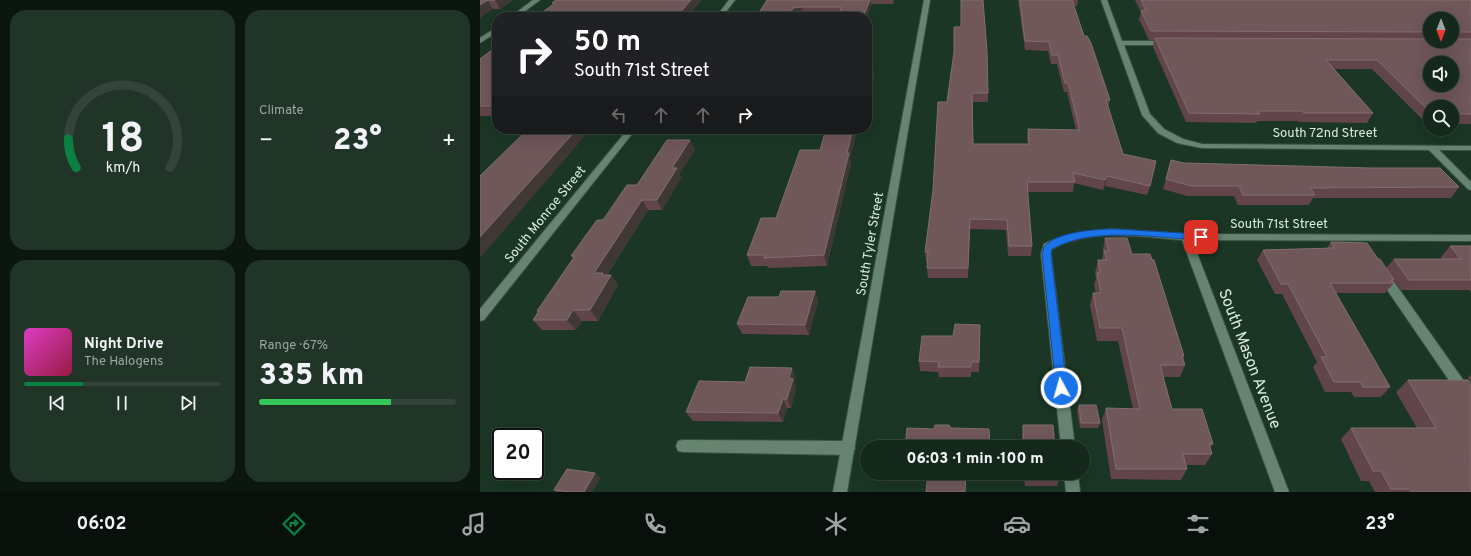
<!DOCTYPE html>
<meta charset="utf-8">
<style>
:root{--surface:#14281b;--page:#213428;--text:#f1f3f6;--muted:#9da6a3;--line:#33443a;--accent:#0b8043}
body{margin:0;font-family:Overpass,sans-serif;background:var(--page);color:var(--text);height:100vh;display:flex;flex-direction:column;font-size:15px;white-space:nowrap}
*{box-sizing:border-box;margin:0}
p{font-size:13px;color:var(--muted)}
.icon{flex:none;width:22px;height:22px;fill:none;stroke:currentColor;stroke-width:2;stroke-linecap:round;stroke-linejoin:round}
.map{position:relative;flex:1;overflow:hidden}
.side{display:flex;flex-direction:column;gap:10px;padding:10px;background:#0b160f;width:480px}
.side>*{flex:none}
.guide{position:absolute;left:12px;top:12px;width:380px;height:122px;border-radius:16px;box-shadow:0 4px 16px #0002,0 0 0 1px var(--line);background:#202124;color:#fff;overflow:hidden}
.needle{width:26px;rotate:180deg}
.tools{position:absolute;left:943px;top:12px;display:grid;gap:8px}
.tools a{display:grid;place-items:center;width:36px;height:36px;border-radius:50%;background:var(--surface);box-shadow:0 4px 16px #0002,0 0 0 1px var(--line);font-size:20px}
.speed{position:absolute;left:12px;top:428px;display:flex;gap:8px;font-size:20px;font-weight:700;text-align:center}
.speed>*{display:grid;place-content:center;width:52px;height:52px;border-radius:50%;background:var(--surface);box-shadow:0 4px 16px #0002,0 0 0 1px var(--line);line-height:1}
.speed .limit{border:2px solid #111;border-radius:6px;background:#fff;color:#111}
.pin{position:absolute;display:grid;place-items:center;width:34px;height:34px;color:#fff;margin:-17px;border-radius:8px;box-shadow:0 2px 6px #0006}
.me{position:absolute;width:44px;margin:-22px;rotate:354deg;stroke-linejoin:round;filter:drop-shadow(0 0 3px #0008)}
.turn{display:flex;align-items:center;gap:14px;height:84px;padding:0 16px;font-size:18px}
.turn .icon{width:52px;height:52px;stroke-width:2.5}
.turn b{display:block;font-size:28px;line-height:34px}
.lanes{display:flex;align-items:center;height:38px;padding:0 16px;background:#0003;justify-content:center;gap:20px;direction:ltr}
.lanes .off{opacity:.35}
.big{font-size:30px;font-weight:800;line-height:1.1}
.side .card{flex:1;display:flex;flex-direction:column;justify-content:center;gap:6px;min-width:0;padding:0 14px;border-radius:16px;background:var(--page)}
.side .dial{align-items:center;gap:0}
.dial svg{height:104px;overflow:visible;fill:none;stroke:var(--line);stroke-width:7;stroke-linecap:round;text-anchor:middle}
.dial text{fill:var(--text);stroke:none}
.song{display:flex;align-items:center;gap:12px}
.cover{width:48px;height:48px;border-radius:6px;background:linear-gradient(135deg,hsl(310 70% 55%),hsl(340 70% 35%))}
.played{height:4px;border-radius:2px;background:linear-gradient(90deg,var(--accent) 30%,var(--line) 30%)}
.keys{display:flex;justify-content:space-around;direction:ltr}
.heat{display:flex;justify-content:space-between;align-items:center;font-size:22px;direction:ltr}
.charge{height:6px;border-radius:3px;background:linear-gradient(90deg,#34c759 67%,var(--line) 0)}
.side .tiles{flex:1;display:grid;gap:10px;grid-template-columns:repeat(2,1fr)}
.trip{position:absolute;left:380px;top:440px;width:230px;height:40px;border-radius:20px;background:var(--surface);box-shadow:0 4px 16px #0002,0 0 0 1px var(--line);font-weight:800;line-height:40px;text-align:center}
.tab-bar{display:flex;height:64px;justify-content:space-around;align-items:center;background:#08100b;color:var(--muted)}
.tab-bar .icon{width:28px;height:28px}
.tab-bar .selected{color:var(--accent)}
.tab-bar b{font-size:18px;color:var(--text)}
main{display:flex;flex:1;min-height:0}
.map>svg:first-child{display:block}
</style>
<main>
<section class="side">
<div class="tiles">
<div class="card dial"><svg viewBox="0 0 100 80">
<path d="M14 69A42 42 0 1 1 86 69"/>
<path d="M14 69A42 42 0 0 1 8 47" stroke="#0b8043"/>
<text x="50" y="56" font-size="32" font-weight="700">18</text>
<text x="50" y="72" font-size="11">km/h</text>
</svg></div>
<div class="card"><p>Climate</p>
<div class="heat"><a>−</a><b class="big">23°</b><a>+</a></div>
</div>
<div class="card">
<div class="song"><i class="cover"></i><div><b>Night Drive</b><p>The Halogens</p></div></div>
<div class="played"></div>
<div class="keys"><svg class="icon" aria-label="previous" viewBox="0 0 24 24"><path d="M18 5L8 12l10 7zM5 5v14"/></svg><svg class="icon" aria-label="pause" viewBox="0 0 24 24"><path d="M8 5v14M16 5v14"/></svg><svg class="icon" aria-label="next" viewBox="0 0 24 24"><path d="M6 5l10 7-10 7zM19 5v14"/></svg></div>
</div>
<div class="card"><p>Range · 67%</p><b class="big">335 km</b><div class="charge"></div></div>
</div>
</section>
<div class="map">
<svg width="991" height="492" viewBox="0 0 991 492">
<rect width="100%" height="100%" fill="#1b3624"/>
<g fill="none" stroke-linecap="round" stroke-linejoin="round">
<defs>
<g id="service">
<polygon points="566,250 571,254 595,447 581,447 561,254"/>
<polygon points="903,271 907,272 991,391 991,407 986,405 899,278 898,275 899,272"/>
<polygon points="203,440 368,441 373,443 375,448 373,453 368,455 203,452 198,451 196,446 198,441"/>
<polygon points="584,473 598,473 600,492 586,492"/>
</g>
<g id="minor">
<polygon points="53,0 60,0 37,17 30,17"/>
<polygon points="249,0 255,0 242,17 236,17"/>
<polygon points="621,0 627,0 642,41 686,41 689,43 686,45 644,45 670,114 684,129 703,139 722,144 991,146 991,150 959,150 991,182 991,190 988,189 949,150 722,148 697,143 678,133 662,115"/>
<polygon points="17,27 17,32 0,43 0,38"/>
<polygon points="148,129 156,129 4,320 0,321 0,309"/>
<path d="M634,229L706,234L991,235V241L712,240L809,492H795L702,240C660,237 612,227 572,249L570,257L566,258L561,254L564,244C586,233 610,230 634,229Z"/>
</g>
<polygon id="tertiary" points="444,0 450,0 367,492 353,492"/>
</defs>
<!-- service casing -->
<use href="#service" stroke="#3b5243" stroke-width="2"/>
<!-- minor casing -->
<use href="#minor" stroke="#3b5243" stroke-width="2"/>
<!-- tertiary casing -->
<use href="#tertiary" stroke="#3b5243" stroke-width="2"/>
<!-- service -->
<use href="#service" fill="#66846f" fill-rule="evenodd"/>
<!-- minor -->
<use href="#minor" fill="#66846f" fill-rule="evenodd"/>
<!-- tertiary -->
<use href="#tertiary" fill="#66846f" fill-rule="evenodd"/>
</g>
<!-- wall -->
<g fill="#62454a" fill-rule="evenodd">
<polygon points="0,0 33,0 20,9 13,9"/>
<polygon points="287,0 414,0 413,4 391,4 387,17 360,17 360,13 323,13 315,15"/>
<polygon points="538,0 598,0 597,6 594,6 604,36 630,100 628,108 643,154 670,186 667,195 625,186 623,190 594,183 593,192 547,192 552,246 551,256 528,256 526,230 490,229 488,278 448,278 447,268 447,262 446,262 445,252 474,52 508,93 508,102 493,102 493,144 548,144 547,139 548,129 596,130 587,92 584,92 577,64 571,64 568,51 545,50"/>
<path d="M655,0H991V124H972V107H950V124H947L892,69H854L893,113L887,123L819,122L818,121H777L776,123L706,122L673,47L674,40H669L659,19L661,12ZM950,19H972V41H950Z"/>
<polygon points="17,46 17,116 0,116 0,59"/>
<polygon points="210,140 215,150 199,174 201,178 182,210 168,210 127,275 131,275 138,285 118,321 102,321 96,330 62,330 53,320 58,312 57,311 93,258 91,256 157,185"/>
<polygon points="340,150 370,159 371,163 347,266 288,268 287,266 271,266 267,255 296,218"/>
<polygon points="691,160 704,163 979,187 971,198 833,198 829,205 758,205 754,196 707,196 683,189"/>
<polygon points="625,238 652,254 704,356 703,359 705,365 700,377 683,377 692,409 733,444 730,448 732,454 725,465 706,465 707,469 701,480 631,479 622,420 626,408 653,409 638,341 617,341 610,305 613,293 616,293 614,285 616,278 615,273 618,260 622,260 623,254 623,250"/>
<polygon points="851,242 898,259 906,268 914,259 963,259 961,257 970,246 991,246 991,292 989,290 921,290 914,280 913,282 914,283 905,293 856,293 910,387 901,397 874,397 871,392 845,392 833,367 837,362 802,294 795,294 777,260 783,250 847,248"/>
<polygon points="335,291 338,301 329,335 262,334 257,324 299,297"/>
<polygon points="500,325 499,372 491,372 491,377 459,377 458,372 440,371 439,361 473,336"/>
<polygon points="991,375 991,382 988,378"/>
<polygon points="315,377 314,382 316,388 311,408 307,408 303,422 213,421 206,412 265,382"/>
<polygon points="928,380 991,385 991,492 895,492 889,481 881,481 861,439 871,428 937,428 916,392"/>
<polygon points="599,405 620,423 618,428 600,428 597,410"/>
<polygon points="543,425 575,447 542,447 542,434"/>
<polygon points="115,473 120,478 112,492 76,492 74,490"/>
<polygon points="544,473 578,473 579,478 577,486 545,486"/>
</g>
<!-- shaded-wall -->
<g fill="#403834">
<polygon points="8,0 13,9 0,18 0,5"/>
<polygon points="15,0 33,0 20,9"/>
<polygon points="211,0 222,0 207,17 196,17"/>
<polygon points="390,0 391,0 391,4 387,17 383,17"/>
<polygon points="321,7 323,13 315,15 313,17 308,17 313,8"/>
<polygon points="389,51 390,60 387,70 387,56"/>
<polygon points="393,68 394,78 387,103 387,88"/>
<polygon points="97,129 111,129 0,258 0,237"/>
<polygon points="373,129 378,129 370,159 371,163 347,266 344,255 367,153"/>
<polygon points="210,140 215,150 199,174 201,178 182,210 177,200 192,168"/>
<polygon points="627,176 625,186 623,190 625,180"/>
<polygon points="162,200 168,210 126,276 131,275 138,285 118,321 110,310 114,273"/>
<polygon points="490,219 490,229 488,278 488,268"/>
<polygon points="335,291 338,301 329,335 325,325"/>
<polygon points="93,310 102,321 96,330 87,320"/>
<polygon points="312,368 315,377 314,382 316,388 311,408 307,399 309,378"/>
<polygon points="303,399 307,408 303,422 298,413"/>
<polygon points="115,473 120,478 112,492 104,492"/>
</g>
<!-- building -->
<g fill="#6f575a" stroke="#806e6f" fill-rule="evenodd">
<polygon points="0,0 15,0 8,0 0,5"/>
<polygon points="76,0 211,0 196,17 56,17 75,3 72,3"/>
<polygon points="287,0 390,0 383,17 364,17 365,15 360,15 361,7 321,7 313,8 308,17 276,17"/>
<polygon points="481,0 503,0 507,51 508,93 492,93 493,144 549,144 548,129 600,130 588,83 585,83 578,55 572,55 569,42 545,41 540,0 592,0 604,36 607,36 611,43 630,100 626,100 643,154 676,161 670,186 627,176 625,180 593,173 595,182 547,182 552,246 529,246 527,220 490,219 488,268 447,268 448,252 445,252 453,190 458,102 467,102 474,52 474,27 481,27"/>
<polygon points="661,0 991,0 991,32 972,32 972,19 950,19 950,32 671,31 661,11 666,11"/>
<path d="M675,38L950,39V41H972V39H991V114H972V107H950V112L897,60H846L893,113H824L822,111H778L780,114L709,113ZM950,63H972V85H950Z"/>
<polygon points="17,46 17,106 0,106 0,59"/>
<polygon points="387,68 393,68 387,88"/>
<polygon points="48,129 97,129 0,237 0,176"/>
<polygon points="346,129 373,129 367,153 369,153 344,255 284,258 285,255 267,255 281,218 296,218 320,150 340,150"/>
<polygon points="187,140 210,140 192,168 197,168 177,200 162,200 114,273 123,273 122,275 131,275 110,310 93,310 87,320 53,320 59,311 57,311 95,256 91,256 117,220 123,220 147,185 157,185"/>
<polygon points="691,160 704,163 891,168 960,168 979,187 830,188 835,195 763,195 759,186 711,186 686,179"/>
<polygon points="625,238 647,238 652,254 670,254 672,260 674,260 704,356 702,356 705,365 680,365 692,409 722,409 733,444 729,444 732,454 703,454 707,469 636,469 626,408 660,409 642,328 620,328 613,293 621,293 617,273 620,272 618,260 627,260 624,251 629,251"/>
<polygon points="851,242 887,243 898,259 900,259 914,280 911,280 914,283 850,283 910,387 883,387 880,382 854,382 841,357 847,357 808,284 801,284 783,250 854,248"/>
<polygon points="970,246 991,246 991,280 929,280 914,259 981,259"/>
<polygon points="301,291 335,291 325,325 257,324 268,297 299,297"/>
<polygon points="475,324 500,325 499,362 491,362 491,367 458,367 459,362 439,361 442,336 473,336"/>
<polygon points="270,367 312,368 309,378 313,379 307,399 303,399 298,413 206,412 219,381 265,382"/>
<polygon points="928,380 988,380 991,385 991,455 989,455 991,459 991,492 931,492 929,489 911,489 901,471 893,471 871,428 956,428"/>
<polygon points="599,405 616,405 620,423 601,423"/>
<polygon points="455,425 469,425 471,428 509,429 510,447 425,447 427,428 454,429"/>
<polygon points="543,425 573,425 575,447 544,447"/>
<polygon points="87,469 115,473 104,492 92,492 74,490"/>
<polygon points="448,473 486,473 485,492 446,492"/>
<polygon points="546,473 578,473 579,478 546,478"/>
</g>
<!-- route -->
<path fill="#1a73e8" stroke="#114b97" d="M634,229L721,234L726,237L721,240C676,238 613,226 572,249L571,254L587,388L585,391L581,393L577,391L576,388L562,254L564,247C575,232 616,229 634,229Z"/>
<g text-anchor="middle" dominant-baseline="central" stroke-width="4" stroke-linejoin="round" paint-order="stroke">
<!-- street labels -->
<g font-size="13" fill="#daeade" stroke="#1b3624">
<text x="845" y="134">South 72nd Street</text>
<text transform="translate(66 215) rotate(-51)">South Monroe Street</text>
<text x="799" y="225">South 71st Street</text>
<text transform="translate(391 244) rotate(-80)">South Tyler Street</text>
</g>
<!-- near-street labels -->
<g font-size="16" fill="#daeade" stroke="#1b3624">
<text transform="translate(769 359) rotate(69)">South Mason Avenue</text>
</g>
</g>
</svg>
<div class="tools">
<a><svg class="needle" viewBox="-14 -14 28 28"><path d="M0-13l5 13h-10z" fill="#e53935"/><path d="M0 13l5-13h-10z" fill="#9da6a3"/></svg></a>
<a><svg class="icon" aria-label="sound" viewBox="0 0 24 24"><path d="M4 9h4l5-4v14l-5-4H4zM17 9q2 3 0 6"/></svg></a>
<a><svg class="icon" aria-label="search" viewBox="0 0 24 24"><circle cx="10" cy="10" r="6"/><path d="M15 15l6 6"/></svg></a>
</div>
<div class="speed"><div class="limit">20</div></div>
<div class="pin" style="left:721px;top:237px;background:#d93025"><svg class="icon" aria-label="arrive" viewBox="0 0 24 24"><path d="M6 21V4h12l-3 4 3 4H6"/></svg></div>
<svg class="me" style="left:581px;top:388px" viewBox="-20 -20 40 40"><circle r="17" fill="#1a73e8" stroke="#fff" stroke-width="3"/><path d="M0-11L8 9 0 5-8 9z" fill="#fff"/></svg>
<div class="trip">06:03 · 1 min · 100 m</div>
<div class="guide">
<div class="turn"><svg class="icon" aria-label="right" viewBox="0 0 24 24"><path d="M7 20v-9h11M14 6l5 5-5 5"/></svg><div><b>50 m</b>South 71st Street</div></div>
<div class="lanes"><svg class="icon off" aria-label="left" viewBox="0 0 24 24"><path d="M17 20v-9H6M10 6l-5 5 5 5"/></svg><svg class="icon off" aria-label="ahead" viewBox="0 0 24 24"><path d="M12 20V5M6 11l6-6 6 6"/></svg><svg class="icon off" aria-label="ahead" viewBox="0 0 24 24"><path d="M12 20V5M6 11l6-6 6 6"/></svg><svg class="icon" aria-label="right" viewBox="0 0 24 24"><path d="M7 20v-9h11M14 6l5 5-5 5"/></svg></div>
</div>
</div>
</main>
<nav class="tab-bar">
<b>06:02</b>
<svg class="icon selected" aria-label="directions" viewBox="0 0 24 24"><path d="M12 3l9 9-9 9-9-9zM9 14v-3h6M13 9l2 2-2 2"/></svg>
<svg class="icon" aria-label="music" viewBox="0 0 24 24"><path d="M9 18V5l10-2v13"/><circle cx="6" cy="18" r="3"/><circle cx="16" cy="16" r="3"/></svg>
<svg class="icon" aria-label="phone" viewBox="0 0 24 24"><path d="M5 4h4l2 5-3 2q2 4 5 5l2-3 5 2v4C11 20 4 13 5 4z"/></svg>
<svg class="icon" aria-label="climate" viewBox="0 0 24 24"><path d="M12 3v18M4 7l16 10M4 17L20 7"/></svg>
<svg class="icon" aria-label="car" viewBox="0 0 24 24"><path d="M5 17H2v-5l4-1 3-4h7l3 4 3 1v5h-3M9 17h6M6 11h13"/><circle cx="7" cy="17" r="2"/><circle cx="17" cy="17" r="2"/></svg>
<svg class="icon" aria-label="filters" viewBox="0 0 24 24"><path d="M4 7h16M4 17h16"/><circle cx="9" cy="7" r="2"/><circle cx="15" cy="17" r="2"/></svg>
<b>23°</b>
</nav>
